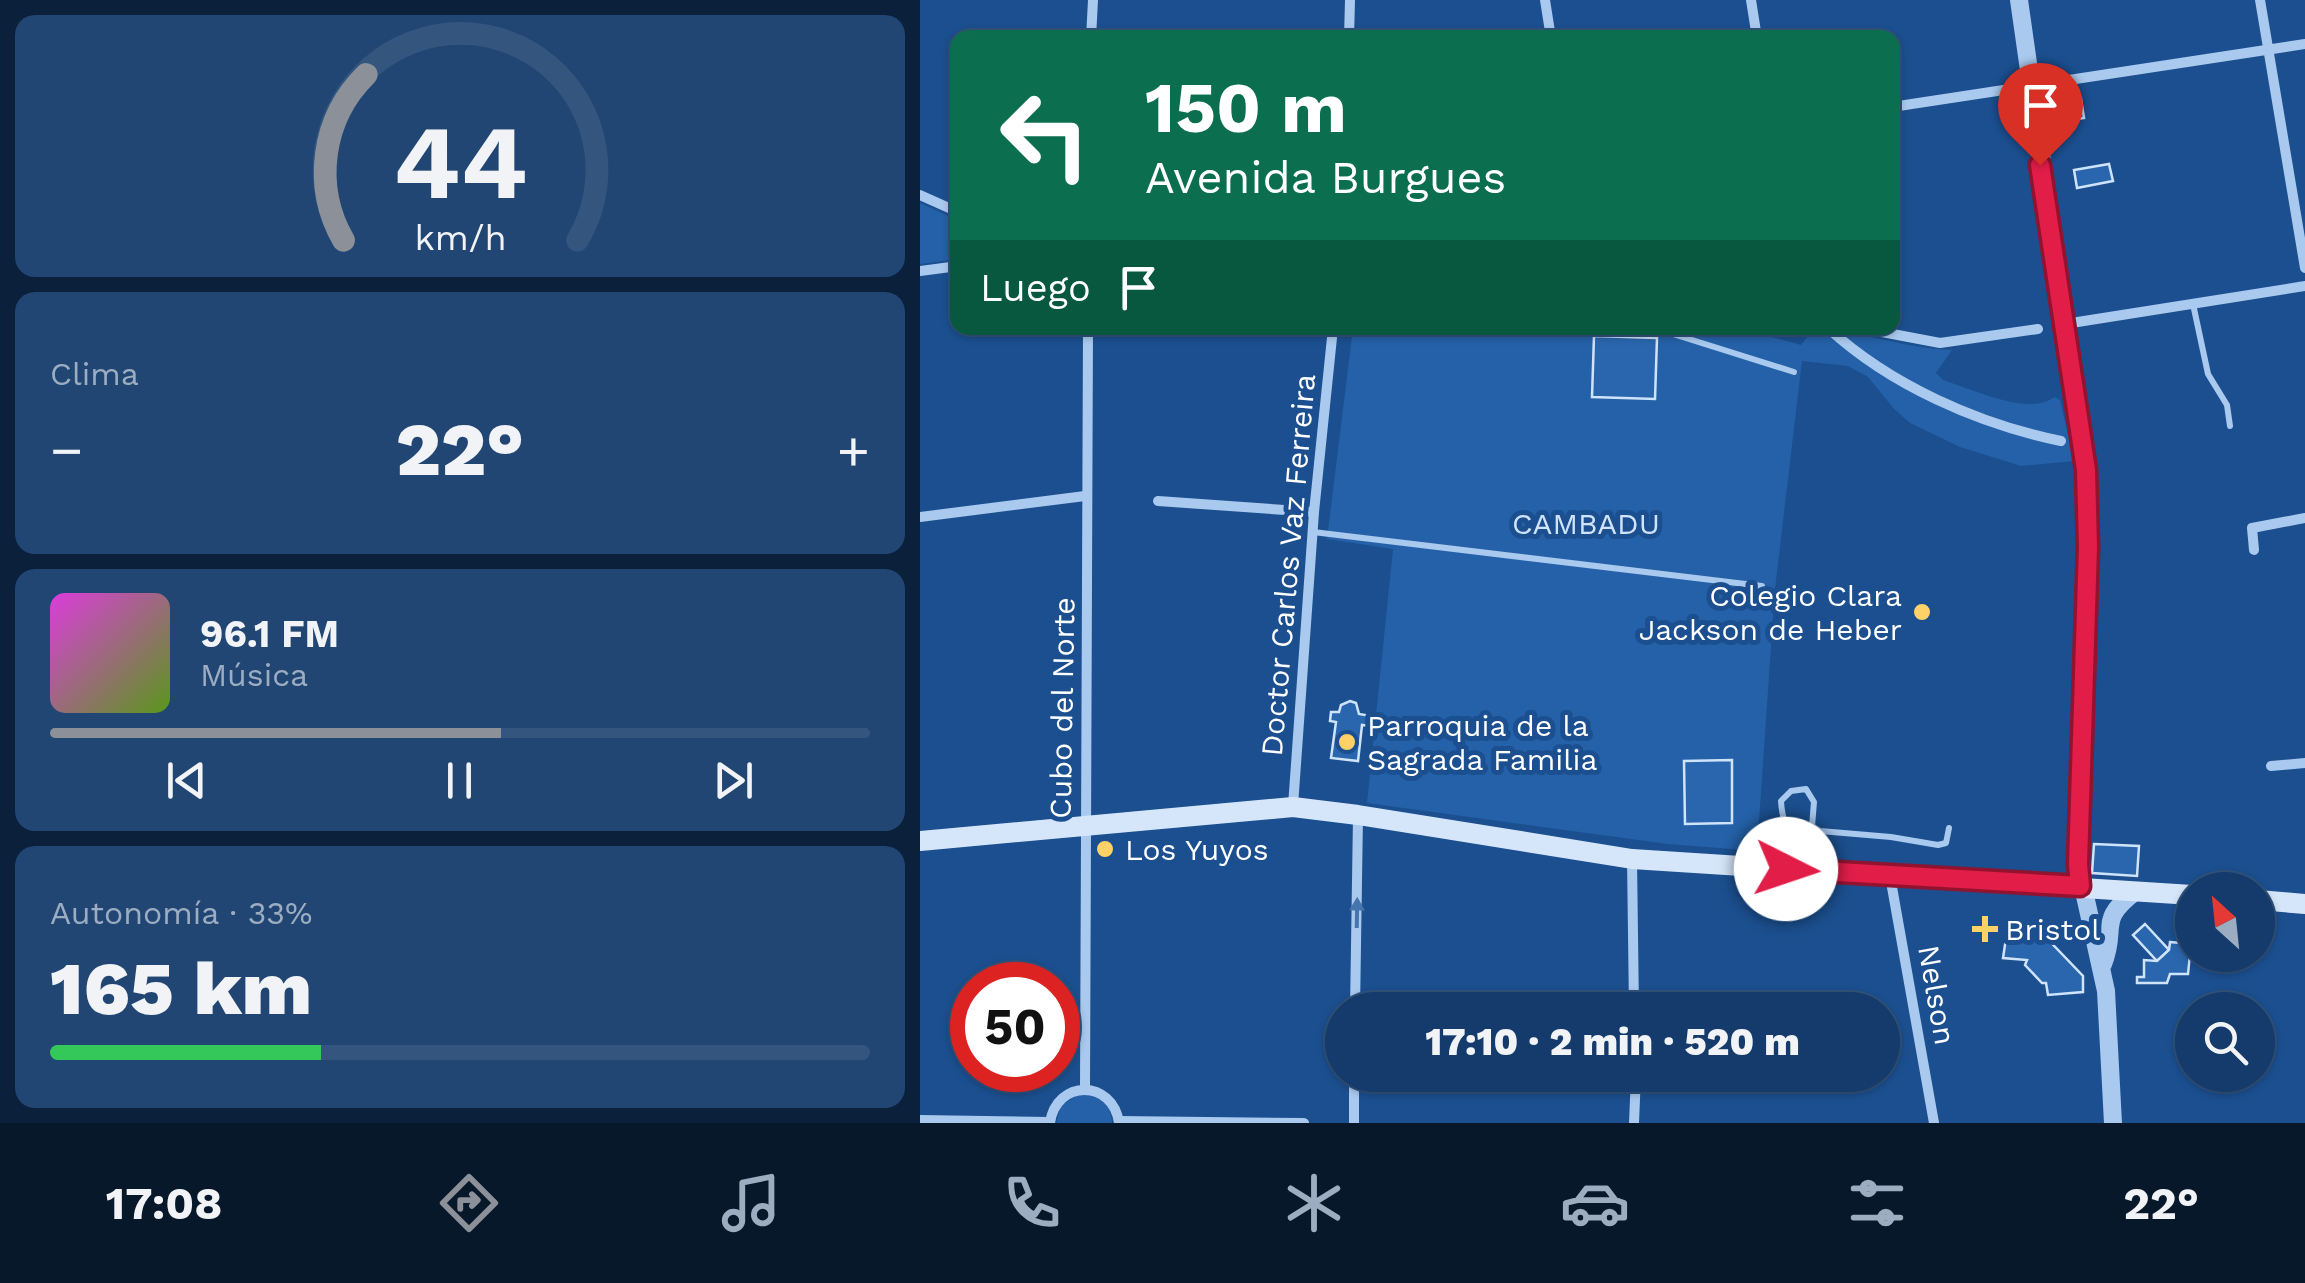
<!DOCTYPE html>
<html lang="es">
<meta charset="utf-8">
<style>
:root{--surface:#143b6b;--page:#214673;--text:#f1f3f6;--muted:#9dadc1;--line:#33557e;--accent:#8c9099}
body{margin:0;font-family:"Work Sans",sans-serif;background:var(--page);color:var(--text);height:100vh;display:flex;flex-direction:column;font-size:38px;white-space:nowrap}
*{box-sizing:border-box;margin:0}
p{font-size:32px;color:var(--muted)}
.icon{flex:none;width:55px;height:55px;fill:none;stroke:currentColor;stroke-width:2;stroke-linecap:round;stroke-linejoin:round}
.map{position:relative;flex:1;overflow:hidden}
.drawer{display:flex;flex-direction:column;gap:15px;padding:15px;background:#0b203b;width:920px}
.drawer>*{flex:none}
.banner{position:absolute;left:30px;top:30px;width:950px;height:305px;border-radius:20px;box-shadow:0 2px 8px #0004,0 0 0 2px var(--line);background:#0b6e4f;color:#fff;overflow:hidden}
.needle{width:65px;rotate:333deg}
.controls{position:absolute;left:1255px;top:872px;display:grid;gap:20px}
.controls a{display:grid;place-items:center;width:100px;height:100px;border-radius:50%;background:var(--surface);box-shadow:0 2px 8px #0004,0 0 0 2px var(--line);font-size:50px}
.speed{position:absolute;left:30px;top:962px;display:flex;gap:20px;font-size:50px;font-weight:700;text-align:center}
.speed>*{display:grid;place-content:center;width:130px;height:130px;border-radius:50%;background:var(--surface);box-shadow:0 2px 8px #0004,0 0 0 2px var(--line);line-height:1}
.speed .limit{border:15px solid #d22;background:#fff;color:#111}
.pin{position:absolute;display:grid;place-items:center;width:85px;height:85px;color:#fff;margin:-102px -42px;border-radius:50% 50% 50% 0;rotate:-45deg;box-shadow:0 0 10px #0007}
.pin .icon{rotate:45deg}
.me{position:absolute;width:110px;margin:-55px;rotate:94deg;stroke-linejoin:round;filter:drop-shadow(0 0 8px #0008)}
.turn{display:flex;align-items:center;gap:35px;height:210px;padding:0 30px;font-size:45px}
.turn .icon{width:130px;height:130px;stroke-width:2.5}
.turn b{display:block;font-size:70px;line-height:85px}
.then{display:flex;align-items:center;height:95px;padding:0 30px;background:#0003;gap:20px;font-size:38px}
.big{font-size:75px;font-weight:800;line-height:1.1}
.drawer .tile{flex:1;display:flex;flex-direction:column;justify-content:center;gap:15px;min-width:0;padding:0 35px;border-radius:20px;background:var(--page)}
.drawer .dial{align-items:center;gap:0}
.dial svg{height:260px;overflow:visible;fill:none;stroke:var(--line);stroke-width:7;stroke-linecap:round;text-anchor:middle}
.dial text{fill:var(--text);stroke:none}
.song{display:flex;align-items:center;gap:30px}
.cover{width:120px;height:120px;border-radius:15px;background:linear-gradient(135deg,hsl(300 70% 55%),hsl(90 70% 35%))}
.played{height:10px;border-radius:5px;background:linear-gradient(90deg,var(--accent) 55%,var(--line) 55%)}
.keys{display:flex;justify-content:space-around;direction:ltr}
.heat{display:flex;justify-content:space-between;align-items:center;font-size:55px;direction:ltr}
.charge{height:15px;border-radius:8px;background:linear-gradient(90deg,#34c759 33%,var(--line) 0)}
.trip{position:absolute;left:405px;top:992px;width:575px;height:100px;border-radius:50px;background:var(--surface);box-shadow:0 2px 8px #0004,0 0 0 2px var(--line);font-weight:800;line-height:100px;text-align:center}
.dock{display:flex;height:160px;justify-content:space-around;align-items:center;background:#08182b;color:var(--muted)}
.dock .icon{width:70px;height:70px}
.dock .selected{color:var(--accent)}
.dock b{font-size:45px;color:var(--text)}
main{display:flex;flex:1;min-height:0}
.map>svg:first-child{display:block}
</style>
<main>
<section class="drawer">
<div class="tile dial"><svg viewBox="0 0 100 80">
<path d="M14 69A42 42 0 1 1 86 69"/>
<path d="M14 69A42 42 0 0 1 21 18" stroke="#8c9099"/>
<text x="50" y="56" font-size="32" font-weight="700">44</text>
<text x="50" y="72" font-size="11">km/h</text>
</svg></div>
<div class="tile"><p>Clima</p>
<div class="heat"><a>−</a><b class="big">22°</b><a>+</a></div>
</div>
<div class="tile">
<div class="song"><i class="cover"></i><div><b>96.1 FM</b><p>Música</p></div></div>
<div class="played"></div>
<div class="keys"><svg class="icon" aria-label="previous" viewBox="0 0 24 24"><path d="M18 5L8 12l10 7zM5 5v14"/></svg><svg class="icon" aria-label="pause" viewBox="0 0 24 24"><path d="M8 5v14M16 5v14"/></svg><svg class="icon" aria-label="next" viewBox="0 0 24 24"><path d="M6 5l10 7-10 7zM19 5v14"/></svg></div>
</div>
<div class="tile"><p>Autonomía · 33%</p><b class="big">165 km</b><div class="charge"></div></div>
</section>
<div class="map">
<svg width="1385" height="1123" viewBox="0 0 1385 1123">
<rect width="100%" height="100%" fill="#1b4f8f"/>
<!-- green -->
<g fill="#2461a8">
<polygon points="0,203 37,220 37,259 0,264"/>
<path d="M433,328H820L881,345L893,329C941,330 985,349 1032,350L1016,373L1023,380C1052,389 1110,417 1134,397L1140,400L1154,461L1101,466L1040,447L990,423L974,409L948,377L928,366L882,361L855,589L837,851L748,844L447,803L473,549L407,539Z"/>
<path d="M159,1094C178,1095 191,1103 192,1123H136L141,1106Z"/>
</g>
<!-- building -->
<g fill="#2a66ad" stroke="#cfe3fa" stroke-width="2.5">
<polygon points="1161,99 1164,118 1145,121 1142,102"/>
<polygon points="1189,164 1193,181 1157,188 1154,170"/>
<polygon points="674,336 737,338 735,399 672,397"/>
<polygon points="430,701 436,703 439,714 451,716 450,726 442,725 438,761 411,758 416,722 410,721 411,712 419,712 421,705"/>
<polygon points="812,760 812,823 765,824 764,761"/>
<polygon points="1174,844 1219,846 1217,876 1172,873"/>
<polygon points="1225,924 1249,950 1237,961 1213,935"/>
<polygon points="1088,925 1115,926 1163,976 1163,992 1128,995 1126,983 1122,983 1105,965 1107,960 1083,958"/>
<polygon points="1250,942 1271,944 1268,974 1250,974 1247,983 1217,983 1217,977 1224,977 1224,960 1237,961 1249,950"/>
</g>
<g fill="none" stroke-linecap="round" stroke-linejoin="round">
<!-- service -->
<g stroke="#a9c9ee" stroke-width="6">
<polyline points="1273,304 1288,374 1307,405 1310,426"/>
<polyline points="660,331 753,334 874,372"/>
<polyline points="393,532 842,586"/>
<polyline points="871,835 892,826 900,831 971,837 1018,845 1026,843 1029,828"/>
<path d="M867,864C874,832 862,828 861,801L871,791L886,789L894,802L892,826"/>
</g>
<!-- minor -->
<g stroke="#a9c9ee" stroke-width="10">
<polyline points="625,0 631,38"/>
<polyline points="831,0 837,38"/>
<polyline points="1340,0 1385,268"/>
<polyline points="171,38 173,0"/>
<polyline points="429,38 430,0"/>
<polyline points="972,107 1385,44"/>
<polyline points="0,195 38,212"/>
<polyline points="0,271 38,266"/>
<polyline points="1145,324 1385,286"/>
<path d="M908,328C970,385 1058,424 1141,441"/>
<polyline points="941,328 1020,343 1118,329"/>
<polyline points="238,501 394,512"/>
<polyline points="0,517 165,496"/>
<polyline points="1334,550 1332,528 1385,518"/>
<polyline points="1351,766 1385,763"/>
<polyline points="373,806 394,512 413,328"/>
<polyline points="712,859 714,1010"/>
<polyline points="970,876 1014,1123"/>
<polyline points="435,1010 438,816"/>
<polyline points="165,1089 168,328"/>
<polyline points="0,1120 130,1122"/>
<polyline points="199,1121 384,1123"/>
<path d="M130,1123C136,1079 193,1079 199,1123"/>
<polyline points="434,1123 434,1075"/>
<polyline points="714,1123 716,1075"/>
</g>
<!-- tertiary -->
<g stroke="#a9c9ee" stroke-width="18">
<polyline points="1099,0 1166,470 1168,547 1158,864 1186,991 1193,1123"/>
<path d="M1183,964C1198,927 1176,921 1216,891"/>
</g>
<!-- secondary -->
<g stroke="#d6e6fa" stroke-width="20">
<polyline points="0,841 373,807 438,815 712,859 1272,895"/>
<polyline points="1338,900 1385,904"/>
</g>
</g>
<!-- one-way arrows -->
<defs><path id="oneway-solid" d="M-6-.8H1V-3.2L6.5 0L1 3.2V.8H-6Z" transform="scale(2.5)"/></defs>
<use fill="#4674ac" href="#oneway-solid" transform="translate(437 913) rotate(-89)"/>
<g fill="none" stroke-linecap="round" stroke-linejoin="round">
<defs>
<polyline id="route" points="866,869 1160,886 1158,864 1168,547 1166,470 1120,165"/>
</defs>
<!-- route casing -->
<use href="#route" stroke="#92132f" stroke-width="25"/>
<!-- route -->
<use href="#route" stroke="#e11d48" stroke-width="18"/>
</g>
<!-- markers -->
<g fill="#ffd166" stroke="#1b4f8f" stroke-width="4">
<circle cx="1002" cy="612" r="10"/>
<circle cx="427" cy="742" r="10"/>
<circle cx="185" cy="849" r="10"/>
<path d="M1060 914h10v10h10v10h-10v10h-10v-10h-10v-10h10z"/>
</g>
<g text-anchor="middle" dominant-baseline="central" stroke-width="10" stroke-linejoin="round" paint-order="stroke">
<!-- park labels -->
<g font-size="30" fill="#cfe3fa" stroke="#1b4f8f">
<text x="666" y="523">CAMBADU</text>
</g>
<!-- street labels -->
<g font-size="30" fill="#fff" stroke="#1b4f8f">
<text transform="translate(368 565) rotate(-85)">Doctor Carlos Vaz Ferreira</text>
<text transform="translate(142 708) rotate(-89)">Cubo del Norte</text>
<text transform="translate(1017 995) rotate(80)">Nelson</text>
</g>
<!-- poi labels -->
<g font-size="30" fill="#fff" stroke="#1b4f8f" text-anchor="start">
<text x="982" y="595" text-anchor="end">Colegio Clara<tspan x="982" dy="34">Jackson de Heber</tspan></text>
<text x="447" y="725">Parroquia de la<tspan x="447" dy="34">Sagrada Familia</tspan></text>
<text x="205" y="849">Los Yuyos</text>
<text x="1085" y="929">Bristol</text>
</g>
</g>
</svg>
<div class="controls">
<a><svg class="needle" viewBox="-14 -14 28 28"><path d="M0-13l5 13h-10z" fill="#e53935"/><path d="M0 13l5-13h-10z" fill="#9dadc1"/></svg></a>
<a><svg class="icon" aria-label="search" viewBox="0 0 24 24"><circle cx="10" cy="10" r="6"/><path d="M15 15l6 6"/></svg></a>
</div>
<div class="speed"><div class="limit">50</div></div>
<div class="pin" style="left:1120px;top:165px;background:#d93025"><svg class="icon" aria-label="arrive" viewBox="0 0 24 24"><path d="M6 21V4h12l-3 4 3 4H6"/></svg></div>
<svg class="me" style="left:866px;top:869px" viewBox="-20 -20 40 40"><circle r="19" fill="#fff"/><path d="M0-13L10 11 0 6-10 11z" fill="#e11d48"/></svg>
<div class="trip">17:10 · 2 min · 520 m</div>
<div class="banner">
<div class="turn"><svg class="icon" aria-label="left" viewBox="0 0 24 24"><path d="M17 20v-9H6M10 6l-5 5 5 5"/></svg><div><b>150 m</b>Avenida Burgues</div></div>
<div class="then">Luego<svg class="icon" aria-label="arrive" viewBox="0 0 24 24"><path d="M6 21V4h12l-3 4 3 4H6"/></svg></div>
</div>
</div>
</main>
<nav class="dock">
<b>17:08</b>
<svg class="icon selected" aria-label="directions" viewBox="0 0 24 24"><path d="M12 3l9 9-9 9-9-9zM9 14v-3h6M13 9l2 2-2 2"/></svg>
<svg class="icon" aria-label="music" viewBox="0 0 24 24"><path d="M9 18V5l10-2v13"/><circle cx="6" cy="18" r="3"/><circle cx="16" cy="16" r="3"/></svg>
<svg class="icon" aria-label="phone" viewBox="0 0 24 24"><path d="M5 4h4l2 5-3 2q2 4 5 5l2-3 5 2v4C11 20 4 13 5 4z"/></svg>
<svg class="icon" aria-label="climate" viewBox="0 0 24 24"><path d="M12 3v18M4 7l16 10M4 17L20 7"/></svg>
<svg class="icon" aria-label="car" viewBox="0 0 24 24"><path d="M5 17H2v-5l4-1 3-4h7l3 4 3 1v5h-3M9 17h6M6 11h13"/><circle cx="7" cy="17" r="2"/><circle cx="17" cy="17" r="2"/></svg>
<svg class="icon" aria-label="filters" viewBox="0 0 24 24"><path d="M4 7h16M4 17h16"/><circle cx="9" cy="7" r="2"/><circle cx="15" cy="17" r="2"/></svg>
<b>22°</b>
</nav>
